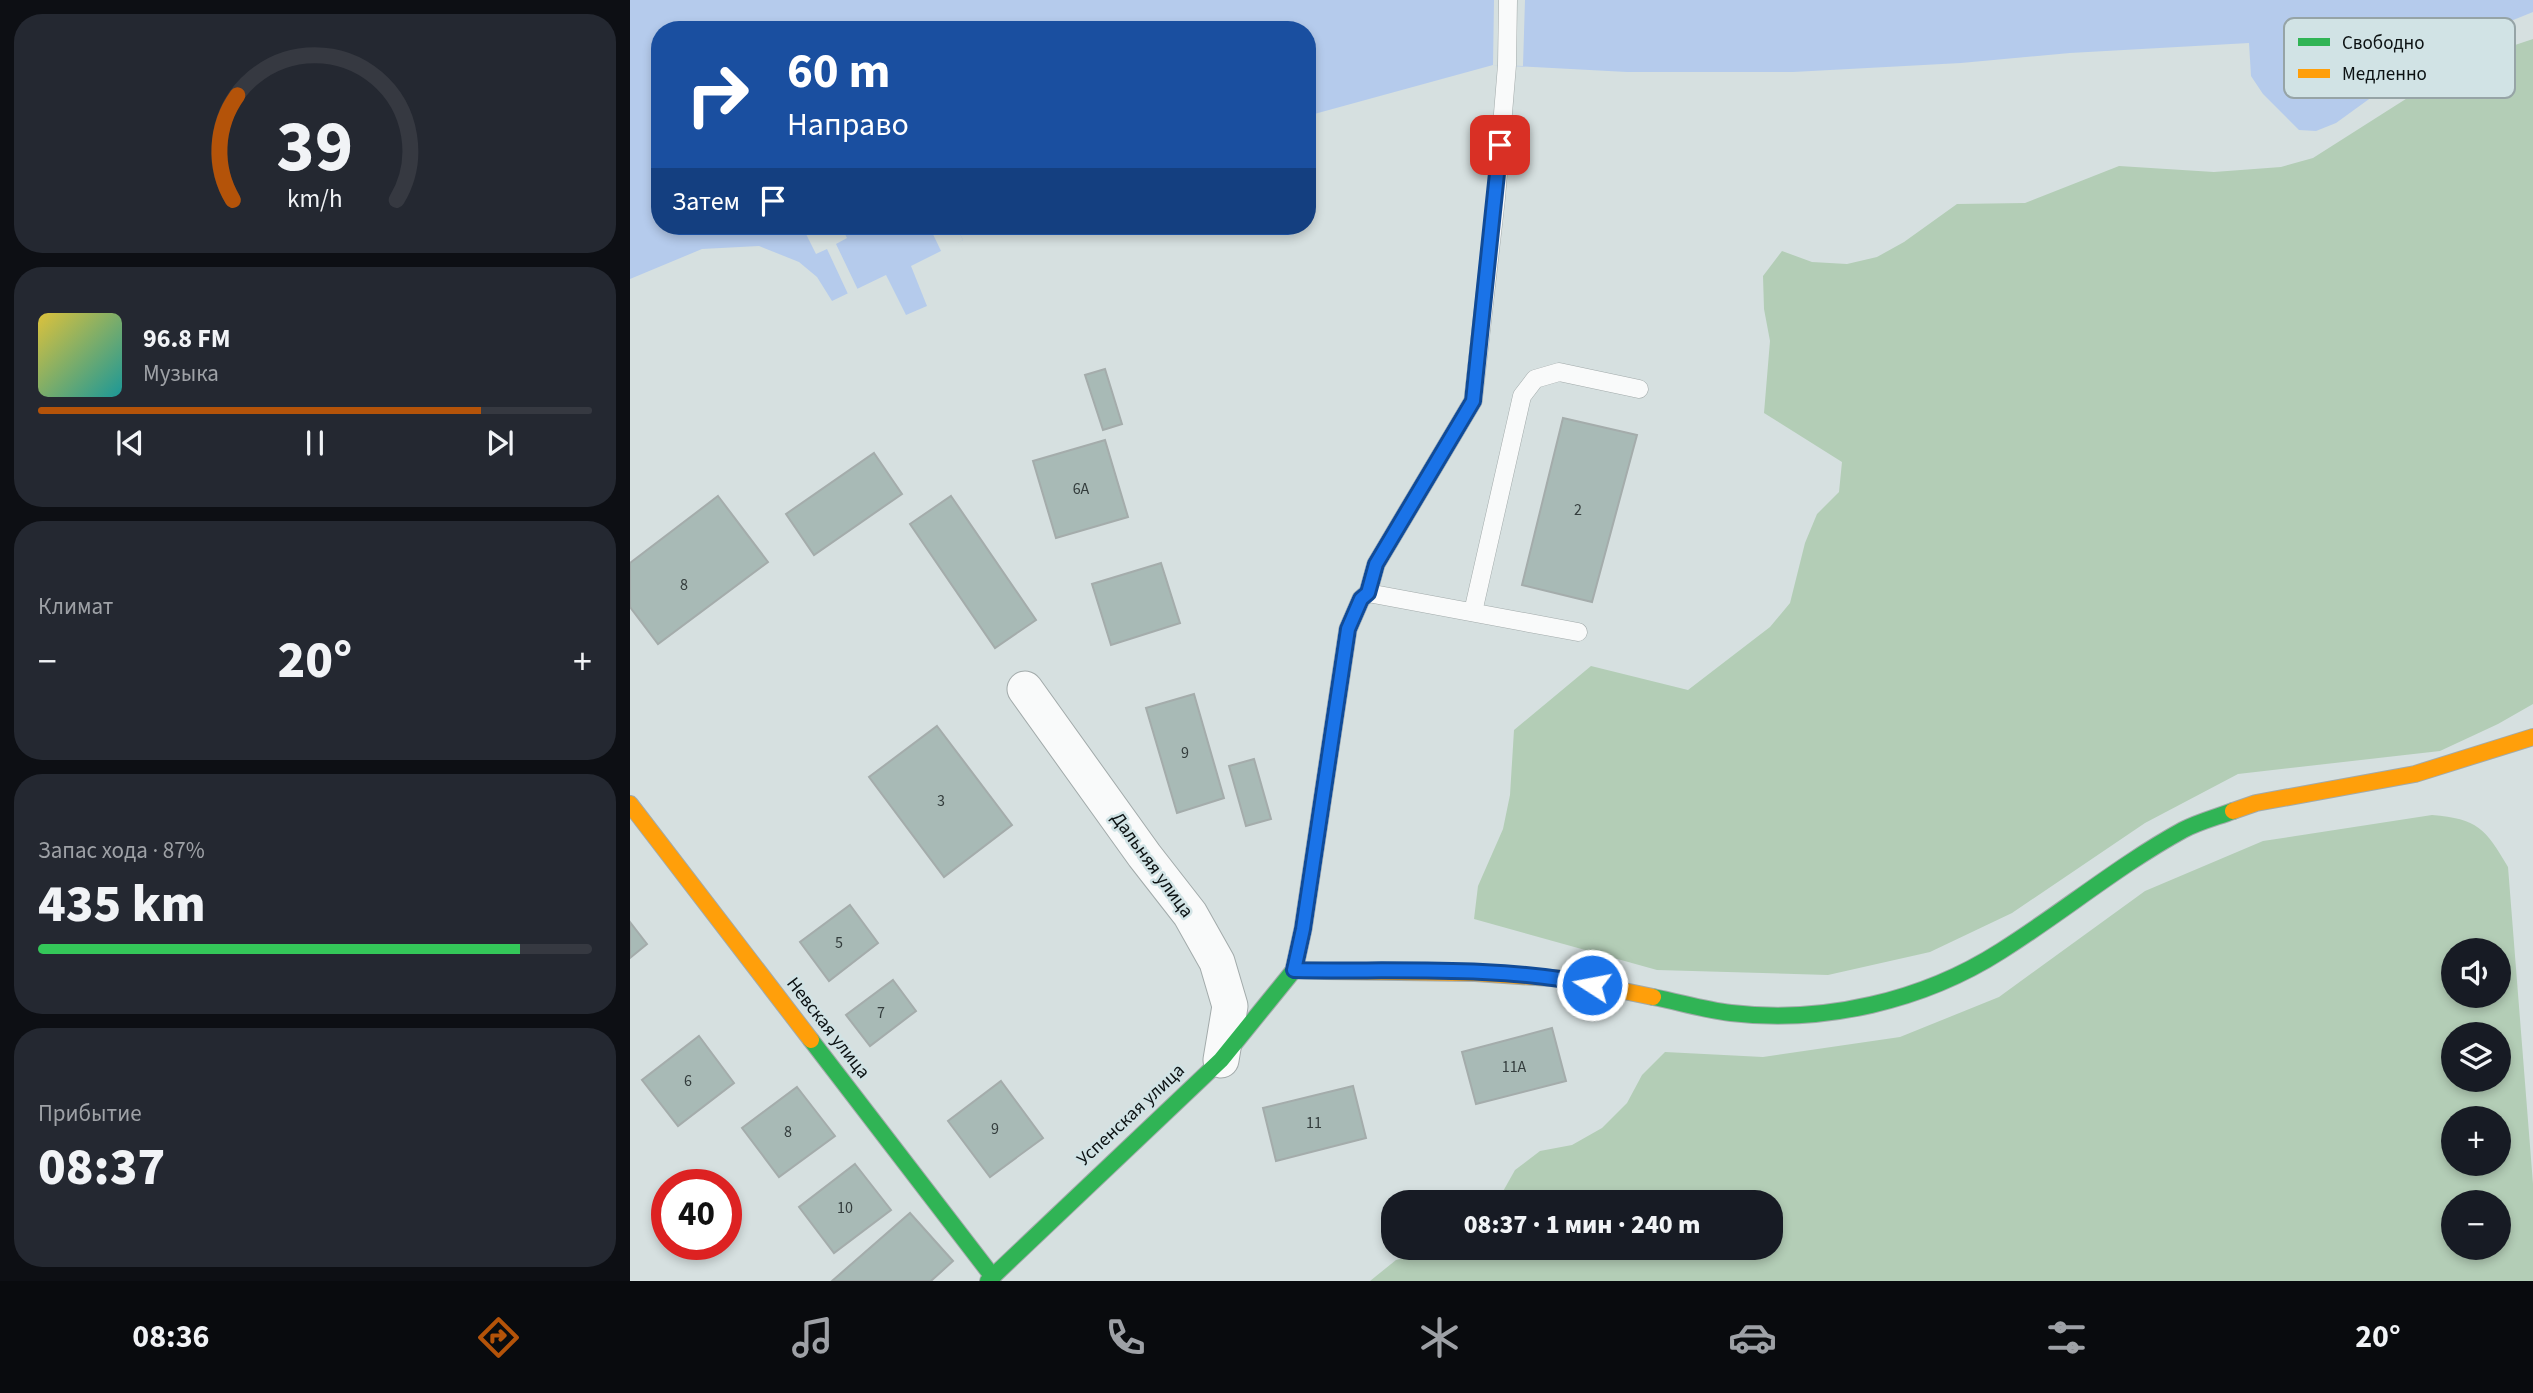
<!DOCTYPE html>
<html lang="ru">
<meta charset="utf-8">
<style>
:root{--surface:#171b24;--page:#242831;--text:#f1f3f6;--muted:#9ea1a6;--line:#363941;--accent:#b45309}
body{margin:0;font-family:"Source Sans 3",sans-serif;background:var(--page);color:var(--text);height:100vh;display:flex;flex-direction:column;font-size:26px;white-space:nowrap}
*{box-sizing:border-box;margin:0}
p{font-size:23px;color:var(--muted)}
.icon{flex:none;width:38px;height:38px;fill:none;stroke:currentColor;stroke-width:2;stroke-linecap:round;stroke-linejoin:round}
.map{position:relative;flex:1;overflow:hidden}
.details{display:flex;flex-direction:column;gap:14px;padding:14px;background:#0d0f14;width:630px}
.details>*{flex:none}
.top-card{position:absolute;left:21px;top:21px;width:665px;height:214px;border-radius:28px;box-shadow:0 4px 10px #0003;background:#1a4fa0;color:#fff;overflow:hidden}
.controls{position:absolute;left:1811px;top:938px;display:grid;gap:14px}
.controls a{display:grid;place-items:center;width:70px;height:70px;border-radius:50%;background:var(--surface);box-shadow:0 4px 10px #0003;font-size:35px}
.speed{position:absolute;left:21px;top:1169px;display:flex;gap:14px;font-size:35px;font-weight:700;text-align:center}
.speed>*{display:grid;place-content:center;width:91px;height:91px;border-radius:50%;background:var(--surface);box-shadow:0 4px 10px #0003;line-height:1}
.speed .limit{border:10px solid #d22;background:#fff;color:#111}
.pin{position:absolute;display:grid;place-items:center;width:60px;height:60px;color:#fff;margin:-30px;border-radius:14px;box-shadow:0 4px 10px #0006}
.me{position:absolute;width:77px;margin:-38px;rotate:281deg;stroke-linejoin:round;filter:drop-shadow(0 0 5px #0008)}
.turn{display:flex;align-items:center;gap:24px;height:147px;padding:0 21px;font-size:32px}
.turn .icon{width:91px;height:91px;stroke-width:2.5}
.turn b{display:block;font-size:49px;line-height:60px}
.then{display:flex;align-items:center;height:66px;padding:0 21px;background:#0003;gap:14px;font-size:26px}
.big{font-size:52px;font-weight:800;line-height:1.1}
.details .tile{flex:1;display:flex;flex-direction:column;justify-content:center;gap:10px;min-width:0;padding:0 24px;border-radius:28px;background:var(--page)}
.details .dial{align-items:center;gap:0}
.dial svg{height:182px;overflow:visible;fill:none;stroke:var(--line);stroke-width:7;stroke-linecap:round;text-anchor:middle}
.dial text{fill:var(--text);stroke:none}
.song{display:flex;align-items:center;gap:21px}
.cover{width:84px;height:84px;border-radius:10px;background:linear-gradient(135deg,hsl(50 70% 55%),hsl(180 70% 35%))}
.played{height:7px;border-radius:4px;background:linear-gradient(90deg,var(--accent) 80%,var(--line) 80%)}
.keys{display:flex;justify-content:space-around;direction:ltr}
.heat{display:flex;justify-content:space-between;align-items:center;font-size:38px;direction:ltr}
.charge{height:10px;border-radius:5px;background:linear-gradient(90deg,#34c759 87%,var(--line) 0)}
.trip{position:absolute;left:751px;top:1190px;width:402px;height:70px;border-radius:28px;background:var(--surface);box-shadow:0 4px 10px #0003;font-weight:800;line-height:70px;text-align:center}
.tabs{display:flex;height:112px;justify-content:space-around;align-items:center;background:#090b0e;color:var(--muted)}
.tabs .icon{width:49px;height:49px}
.tabs .on{color:var(--accent)}
.tabs b{font-size:32px;color:var(--text)}
main{display:flex;flex:1;min-height:0}
.map>svg:first-child{display:block}
</style>
<main>
<section class="details">
<div class="tile dial"><svg viewBox="0 0 100 80">
<path d="M14 69A42 42 0 1 1 86 69"/>
<path d="M14 69A42 42 0 0 1 16 23" stroke="#b45309"/>
<text x="50" y="56" font-size="32" font-weight="700">39</text>
<text x="50" y="72" font-size="11">km/h</text>
</svg></div>
<div class="tile">
<div class="song"><i class="cover"></i><div><b>96.8 FM</b><p>Музыка</p></div></div>
<div class="played"></div>
<div class="keys"><svg class="icon" aria-label="previous" viewBox="0 0 24 24"><path d="M18 5L8 12l10 7zM5 5v14"/></svg><svg class="icon" aria-label="pause" viewBox="0 0 24 24"><path d="M8 5v14M16 5v14"/></svg><svg class="icon" aria-label="next" viewBox="0 0 24 24"><path d="M6 5l10 7-10 7zM19 5v14"/></svg></div>
</div>
<div class="tile"><p>Климат</p>
<div class="heat"><a>−</a><b class="big">20°</b><a>+</a></div>
</div>
<div class="tile"><p>Запас хода · 87%</p><b class="big">435 km</b><div class="charge"></div></div>
<div class="tile"><p>Прибытие</p><b class="big">08:37</b></div>
</section>
<div class="map">
<svg width="1903" height="1281" viewBox="0 0 1903 1281">
<rect width="100%" height="100%" fill="#d6e0e0"/>
<!-- forest -->
<g fill="#b3cdb6" fill-rule="evenodd">
<polygon points="1903,39 1903,704 1868,724 1810,751 1608,774 1515,823 1382,913 1300,952 1198,975 1027,970 844,919 848,886 873,829 880,795 884,730 961,666 1058,690 1140,627 1160,603 1175,543 1187,514 1209,492 1212,462 1134,413 1140,341 1134,309 1133,276 1152,251 1182,262 1217,264 1247,257 1274,242 1327,204 1395,203 1489,166 1584,172 1651,167 1683,158 1834,62"/>
<path d="M1802,815C1848,819 1855,828 1878,867L1903,1184V1281H740L766,1260L808,1248H1141V1202H867L885,1170L910,1151L942,1145L972,1128L997,1103L1012,1075L1035,1052L1133,1057L1270,1037L1369,997L1515,891L1633,841ZM1824,950H1869V996H1824ZM1824,1034H1869V1080H1824ZM1824,1118H1869V1164H1824ZM1824,1202H1869V1248H1824Z"/>
</g>
<!-- water -->
<polygon fill="#b5cbec" points="0,0 1903,0 1903,12 1804,52 1706,123 1686,131 1669,130 1633,94 1621,76 1619,43 1440,53 1331,63 1163,72 997,72 863,65 677,116 677,30 30,30 30,226 326,226 333,240 281,266 297,306 276,315 256,275 202,301 187,277 169,262 129,246 72,249 0,279"/>
<!-- pier -->
<g fill="#d6e0e0">
<polygon points="864,0 895,0 893,66 863,65"/>
<polygon points="172,226 211,226 217,238 206,244 228,290 218,294 197,249 186,254"/>
<polygon points="299,226 326,226 333,240 312,253"/>
</g>
<!-- building -->
<g fill="#a8bab6" stroke="#a4acab" stroke-width="2">
<polygon points="475,369 492,424 473,430 455,375"/>
<polygon points="933,418 1007,435 962,602 892,585"/>
<polygon points="475,440 498,517 426,538 403,461"/>
<polygon points="244,453 272,494 184,555 156,514"/>
<polygon points="88,496 138,562 28,644 0,607 0,563"/>
<polygon points="321,496 406,620 365,648 280,524"/>
<polygon points="531,563 550,623 481,645 462,584"/>
<polygon points="564,694 594,798 547,813 516,708"/>
<polygon points="307,726 382,825 314,877 239,777"/>
<polygon points="624,759 641,819 616,826 599,766"/>
<polygon points="220,905 248,943 199,981 170,942"/>
<polygon points="0,922 17,944 0,958"/>
<polygon points="263,980 286,1011 240,1046 216,1015"/>
<polygon points="922,1028 936,1081 846,1104 832,1052"/>
<polygon points="69,1036 104,1083 48,1126 12,1080"/>
<polygon points="371,1081 413,1138 360,1177 318,1121"/>
<polygon points="723,1086 736,1138 646,1161 633,1108"/>
<polygon points="167,1087 205,1136 149,1177 112,1128"/>
<polygon points="225,1164 261,1210 204,1253 169,1207"/>
<polygon points="280,1213 323,1261 301,1281 202,1281"/>
</g>
<g fill="none" stroke-linecap="round" stroke-linejoin="round">
<defs>
<g id="lane">
<polyline points="738,593 746,564 843,401 866,198 877,65 878,0"/>
<polyline points="843,612 892,396 905,379 929,372 1009,389"/>
<polyline points="664,970 673,929 718,629 731,599 738,593 948,632"/>
</g>
<polyline id="street" points="395,689 514,855 560,914 587,962 600,1006 591,1060"/>
<g id="fast">
<path d="M1023,997C1049,1002 1075,1010 1101,1013C1193,1024 1293,1001 1371,951C1433,912 1489,865 1553,830C1568,822 1587,817 1603,811"/>
<polyline points="181,1040 363,1277"/>
<polyline points="358,1281 591,1060 664,970 695,971"/>
</g>
<g id="slow">
<polyline points="0,804 181,1040"/>
<polyline points="1603,811 1626,803 1785,774 1903,737"/>
<polyline points="695,971 845,973 936,979 1023,997"/>
</g>
</defs>
<!-- lane casing -->
<use href="#lane" stroke="#a2aaaa" stroke-width="19"/>
<!-- street casing -->
<use href="#street" stroke="#a2aaaa" stroke-width="37"/>
<!-- fast casing -->
<use href="#fast" stroke="#a2aaaa" stroke-width="18"/>
<!-- slow casing -->
<use href="#slow" stroke="#a2aaaa" stroke-width="18"/>
<!-- lane -->
<use href="#lane" stroke="#f9fafa" stroke-width="18"/>
<!-- street -->
<use href="#street" stroke="#f9fafa" stroke-width="35"/>
<!-- fast -->
<use href="#fast" stroke="#30b455" stroke-width="16"/>
<!-- slow -->
<use href="#slow" stroke="#ff9f0a" stroke-width="16"/>
</g>
<g fill="none" stroke-linecap="round" stroke-linejoin="round">
<defs>
<path id="route" d="M870,145L843,401L746,564L738,593L731,599L718,629L673,929L664,970C757,972 872,965 962,985"/>
</defs>
<!-- route casing -->
<use href="#route" stroke="#114b97" stroke-width="18"/>
<!-- route -->
<use href="#route" stroke="#1a73e8" stroke-width="12"/>
</g>
<g text-anchor="middle" dominant-baseline="central" stroke-width="5" stroke-linejoin="round" paint-order="stroke">
<!-- number labels -->
<g font-size="16" fill="#333c3c">
<text x="451" y="489">6А</text>
<text x="948" y="510">2</text>
<text x="54" y="585">8</text>
<text x="555" y="753">9</text>
<text x="311" y="801">3</text>
<text x="209" y="943">5</text>
<text x="251" y="1013">7</text>
<text x="884" y="1067">11А</text>
<text x="58" y="1081">6</text>
<text x="684" y="1123">11</text>
<text x="365" y="1129">9</text>
<text x="158" y="1132">8</text>
<text x="215" y="1208">10</text>
</g>
<!-- street labels -->
<g font-size="19" fill="#0c1213" stroke="#d1e3e5">
<text transform="translate(522 865) rotate(54)">Дальняя улица</text>
<text transform="translate(198 1028) rotate(52)">Невская улица</text>
<text transform="translate(501 1115) rotate(-43)">Успенская улица</text>
</g>
</g>
<!-- legend -->
<rect x="1654" y="18" width="231" height="80" rx="10" fill="#d1e3e5" stroke="#96a4a6" stroke-width="2"/>
<rect x="1668" y="38" width="32" height="8" fill="#30b455"/>
<rect x="1668" y="69" width="32" height="9" fill="#ff9f0a"/>
<g font-size="19" fill="#0c1213">
<text x="1712" y="49">Свободно</text>
<text x="1712" y="80">Медленно</text>
</g>
</svg>
<div class="controls">
<a><svg class="icon" aria-label="sound" viewBox="0 0 24 24"><path d="M4 9h4l5-4v14l-5-4H4zM17 9q2 3 0 6"/></svg></a>
<a><svg class="icon" aria-label="layers" viewBox="0 0 24 24"><path d="M12 4l9 5-9 5-9-5zM3 14l9 5 9-5"/></svg></a>
<a>+</a>
<a>−</a>
</div>
<div class="speed"><div class="limit">40</div></div>
<div class="pin" style="left:870px;top:145px;background:#d93025"><svg class="icon" aria-label="arrive" viewBox="0 0 24 24"><path d="M6 21V4h12l-3 4 3 4H6"/></svg></div>
<svg class="me" style="left:962px;top:985px" viewBox="-20 -20 40 40"><circle r="17" fill="#1a73e8" stroke="#fff" stroke-width="3"/><path d="M0-11L8 9 0 5-8 9z" fill="#fff"/></svg>
<div class="trip">08:37 · 1 мин · 240 m</div>
<div class="top-card">
<div class="turn"><svg class="icon" aria-label="right" viewBox="0 0 24 24"><path d="M7 20v-9h11M14 6l5 5-5 5"/></svg><div><b>60 m</b>Направо</div></div>
<div class="then">Затем<svg class="icon" aria-label="arrive" viewBox="0 0 24 24"><path d="M6 21V4h12l-3 4 3 4H6"/></svg></div>
</div>
</div>
</main>
<nav class="tabs">
<b>08:36</b>
<svg class="icon on" aria-label="directions" viewBox="0 0 24 24"><path d="M12 3l9 9-9 9-9-9zM9 14v-3h6M13 9l2 2-2 2"/></svg>
<svg class="icon" aria-label="music" viewBox="0 0 24 24"><path d="M9 18V5l10-2v13"/><circle cx="6" cy="18" r="3"/><circle cx="16" cy="16" r="3"/></svg>
<svg class="icon" aria-label="phone" viewBox="0 0 24 24"><path d="M5 4h4l2 5-3 2q2 4 5 5l2-3 5 2v4C11 20 4 13 5 4z"/></svg>
<svg class="icon" aria-label="climate" viewBox="0 0 24 24"><path d="M12 3v18M4 7l16 10M4 17L20 7"/></svg>
<svg class="icon" aria-label="car" viewBox="0 0 24 24"><path d="M5 17H2v-5l4-1 3-4h7l3 4 3 1v5h-3M9 17h6M6 11h13"/><circle cx="7" cy="17" r="2"/><circle cx="17" cy="17" r="2"/></svg>
<svg class="icon" aria-label="filters" viewBox="0 0 24 24"><path d="M4 7h16M4 17h16"/><circle cx="9" cy="7" r="2"/><circle cx="15" cy="17" r="2"/></svg>
<b>20°</b>
</nav>
